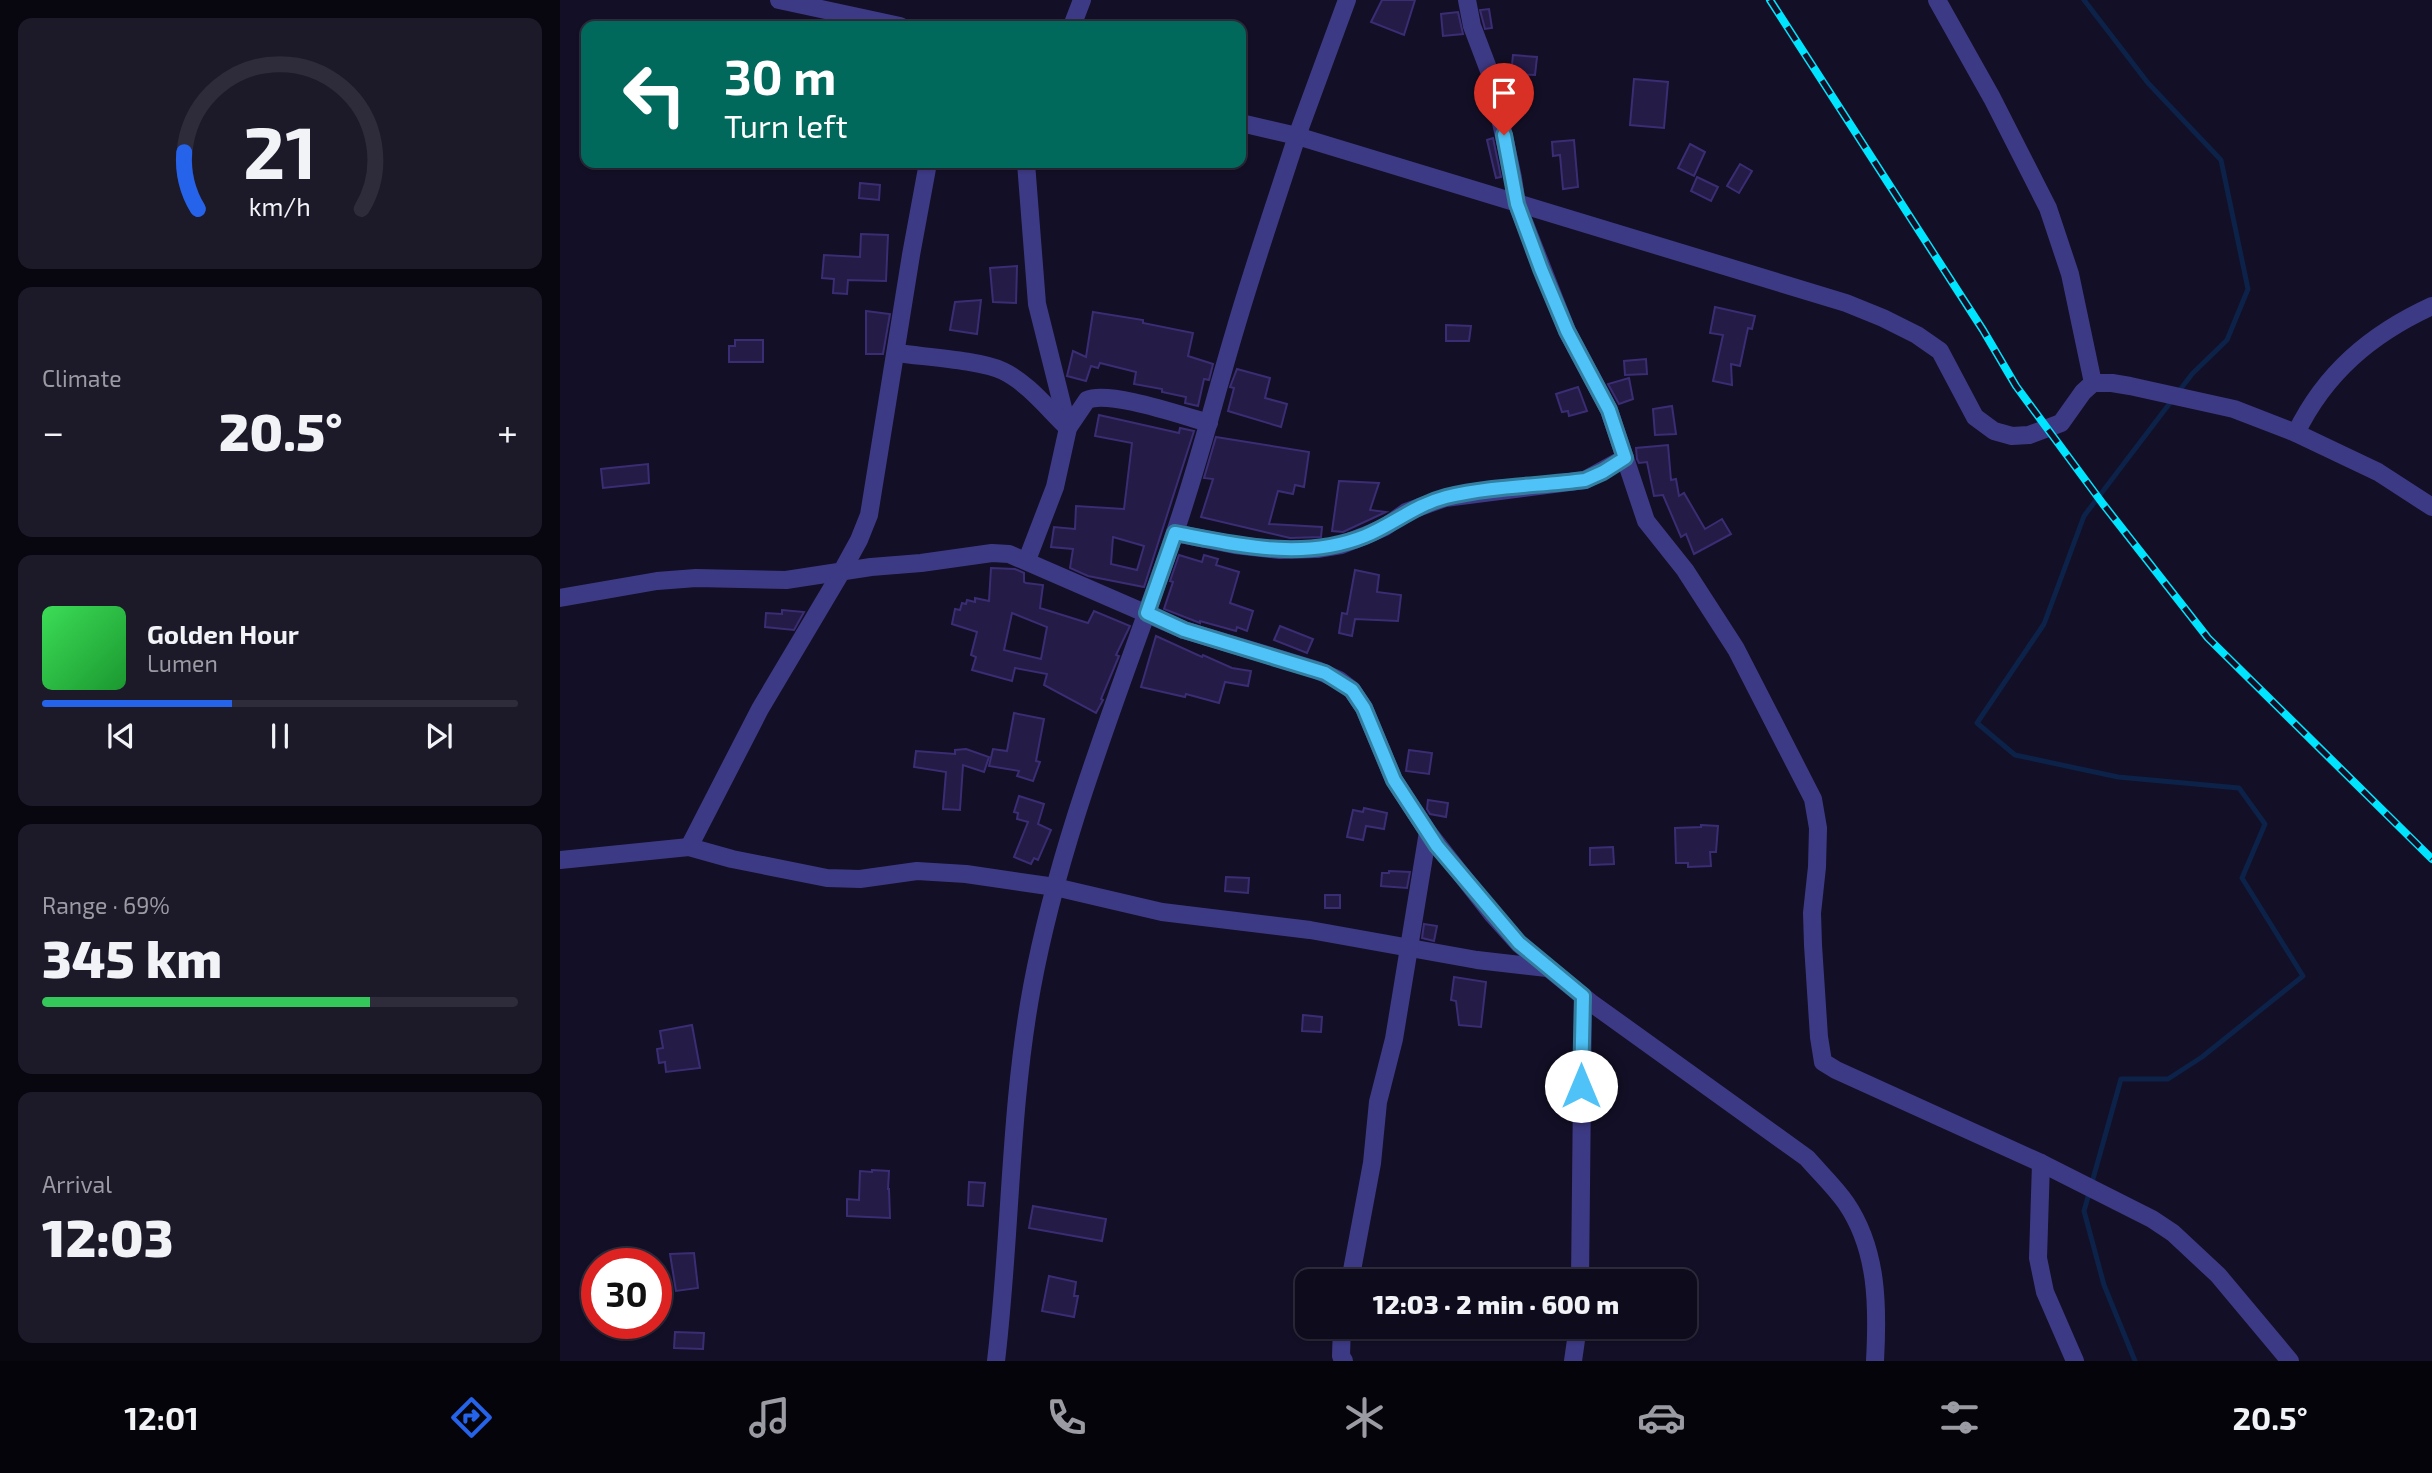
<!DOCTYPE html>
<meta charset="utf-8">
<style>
:root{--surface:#0e0b1c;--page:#1c1929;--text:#f1f3f6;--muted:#9b9ba3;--line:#2e2b3b;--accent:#2563eb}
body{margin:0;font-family:"Exo 2",sans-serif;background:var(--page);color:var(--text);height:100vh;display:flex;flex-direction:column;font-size:26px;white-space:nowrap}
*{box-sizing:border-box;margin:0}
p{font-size:23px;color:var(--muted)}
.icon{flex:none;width:38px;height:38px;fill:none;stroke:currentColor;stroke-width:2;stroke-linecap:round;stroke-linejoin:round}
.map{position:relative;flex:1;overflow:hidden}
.drawer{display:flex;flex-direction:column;gap:18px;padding:18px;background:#08060f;width:560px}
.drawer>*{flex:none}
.banner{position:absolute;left:21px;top:21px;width:665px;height:147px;border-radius:14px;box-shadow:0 2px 5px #0004,0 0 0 2px var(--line);background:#00695c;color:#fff;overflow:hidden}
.speed{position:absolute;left:21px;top:1248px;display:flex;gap:14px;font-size:35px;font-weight:700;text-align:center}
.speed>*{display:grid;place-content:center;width:91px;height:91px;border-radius:50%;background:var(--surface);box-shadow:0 2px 5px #0004,0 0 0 2px var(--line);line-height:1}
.speed .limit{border:10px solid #d22;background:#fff;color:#111}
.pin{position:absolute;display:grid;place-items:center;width:60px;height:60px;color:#fff;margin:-72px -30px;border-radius:50% 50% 50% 0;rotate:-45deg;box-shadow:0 0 7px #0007}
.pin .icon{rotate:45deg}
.me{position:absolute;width:77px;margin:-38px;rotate:0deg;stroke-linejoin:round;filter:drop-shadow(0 0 5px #0008)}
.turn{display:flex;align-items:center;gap:24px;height:147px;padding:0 28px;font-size:32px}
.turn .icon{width:91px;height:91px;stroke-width:2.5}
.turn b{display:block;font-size:49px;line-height:60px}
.big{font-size:52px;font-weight:800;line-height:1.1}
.drawer .tile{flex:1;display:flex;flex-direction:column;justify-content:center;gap:10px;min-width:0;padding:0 24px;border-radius:14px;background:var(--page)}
.drawer .dial{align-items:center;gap:0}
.dial svg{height:182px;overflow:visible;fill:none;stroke:var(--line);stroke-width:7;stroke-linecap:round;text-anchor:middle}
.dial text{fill:var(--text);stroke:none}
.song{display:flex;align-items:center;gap:21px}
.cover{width:84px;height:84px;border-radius:10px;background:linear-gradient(135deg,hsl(130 70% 55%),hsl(130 70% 35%))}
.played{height:7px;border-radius:4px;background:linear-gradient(90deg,var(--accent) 40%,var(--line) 40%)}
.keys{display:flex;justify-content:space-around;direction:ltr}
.heat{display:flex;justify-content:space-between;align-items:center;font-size:38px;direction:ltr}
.charge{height:10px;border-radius:5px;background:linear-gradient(90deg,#34c759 69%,var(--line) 0)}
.trip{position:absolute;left:735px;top:1269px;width:402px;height:70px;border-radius:14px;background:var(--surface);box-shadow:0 2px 5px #0004,0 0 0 2px var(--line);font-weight:800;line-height:70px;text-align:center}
.tab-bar{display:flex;height:112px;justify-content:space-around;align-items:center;background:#06040b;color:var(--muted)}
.tab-bar .icon{width:49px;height:49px}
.tab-bar .on{color:var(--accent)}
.tab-bar b{font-size:32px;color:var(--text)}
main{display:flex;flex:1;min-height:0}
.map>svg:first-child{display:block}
</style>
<main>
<section class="drawer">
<div class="tile dial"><svg viewBox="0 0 100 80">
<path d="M14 69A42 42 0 1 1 86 69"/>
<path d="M14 69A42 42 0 0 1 8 44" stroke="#2563eb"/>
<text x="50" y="56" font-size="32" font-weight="700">21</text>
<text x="50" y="72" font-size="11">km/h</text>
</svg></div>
<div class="tile"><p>Climate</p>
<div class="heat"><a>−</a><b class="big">20.5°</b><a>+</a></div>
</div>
<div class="tile">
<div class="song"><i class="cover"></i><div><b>Golden Hour</b><p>Lumen</p></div></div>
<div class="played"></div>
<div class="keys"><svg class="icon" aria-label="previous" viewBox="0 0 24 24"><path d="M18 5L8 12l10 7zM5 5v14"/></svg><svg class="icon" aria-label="pause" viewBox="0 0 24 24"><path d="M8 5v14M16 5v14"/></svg><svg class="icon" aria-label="next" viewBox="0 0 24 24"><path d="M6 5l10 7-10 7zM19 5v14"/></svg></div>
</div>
<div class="tile"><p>Range · 69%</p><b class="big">345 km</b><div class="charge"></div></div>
<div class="tile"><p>Arrival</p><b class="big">12:03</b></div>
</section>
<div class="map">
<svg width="1872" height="1361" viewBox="0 0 1872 1361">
<rect width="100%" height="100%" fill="#130f26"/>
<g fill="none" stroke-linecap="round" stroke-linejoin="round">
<!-- stream -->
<polyline stroke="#0c2248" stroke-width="5" points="1524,0 1588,83 1661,160 1688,289 1667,340 1632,374 1524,516 1484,624 1417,723 1455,755 1558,777 1679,788 1705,824 1682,878 1743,976 1642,1057 1608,1079 1561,1079 1524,1211 1544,1285 1575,1361"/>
</g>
<!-- building -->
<g fill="#241b47" stroke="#3b2d73" stroke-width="2" fill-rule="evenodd">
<polygon points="822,0 855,0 844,35 811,22"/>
<polygon points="929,9 932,28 925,29 920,10"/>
<polygon points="898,12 903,34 883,36 881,14"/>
<polygon points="953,55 977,57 975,75 951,74"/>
<polygon points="1074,79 1108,82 1104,128 1070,125"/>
<polygon points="933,138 941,177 936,178 927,140"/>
<polygon points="1014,140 1018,187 1003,189 1000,155 993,156 992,142"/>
<polygon points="1130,144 1145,152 1134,176 1118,168"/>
<polygon points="1180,164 1192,171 1179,193 1167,186"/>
<polygon points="1137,177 1158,187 1151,201 1131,191"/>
<polygon points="300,183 320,185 319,200 299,198"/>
<polygon points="301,234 328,235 326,281 288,280 287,294 273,293 274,279 262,278 264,255 300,257"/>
<polygon points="457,266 456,303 433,302 430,268"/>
<polygon points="421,300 417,334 390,330 395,302"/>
<polygon points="1155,307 1195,316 1192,329 1188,328 1180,366 1171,364 1172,385 1153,381 1163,335 1150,333"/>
<polygon points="306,311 330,314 323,354 306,354"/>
<polygon points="533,312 583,320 583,323 633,333 628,356 653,364 649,380 644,379 638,406 625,403 626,397 602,392 602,389 574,384 576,372 540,363 538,368 531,366 526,381 507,376 513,351 526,357"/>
<polygon points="886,325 911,326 909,341 886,341"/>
<polygon points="175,340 203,340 203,362 169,362 169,346 175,346"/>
<polygon points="1086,359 1087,374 1065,375 1064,361"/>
<polygon points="677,369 710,378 705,398 727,404 721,427 668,411 674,388 670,387"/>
<polygon points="1069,378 1073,399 1059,404 1048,384"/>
<polygon points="1018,387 1027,411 1009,416 1008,411 1002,412 996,394"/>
<polygon points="1112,406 1116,434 1095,435 1093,409"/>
<path d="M539,415L619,433L620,428L634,431L584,587L528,576L510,568L513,549L491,547L494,527L515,529L516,506L564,509L572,443L535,436ZM553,537L584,546L577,570L551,564Z"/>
<polygon points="656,437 749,452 744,487 735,485 733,494 718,491 709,524 762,527 761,537 730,538 641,517 653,479 644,478"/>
<polygon points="1108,445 1111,480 1116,479 1119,496 1124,493 1145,529 1162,519 1171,534 1134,554 1126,534 1121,537 1103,495 1094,496 1087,462 1079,463 1077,459 1076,448"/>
<polygon points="88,464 89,483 43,488 41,469"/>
<polygon points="779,481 819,483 810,510 826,512 783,532 772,531"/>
<polygon points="619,555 642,562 644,555 658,559 656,565 679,572 670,603 693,611 687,631 677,627 676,631 640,621 640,623 604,609 613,582 610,581"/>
<path d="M431,568L455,569L464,573V582L466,583L483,585L480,608L528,623L534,611L570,626L556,655L559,656L541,699L543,700L536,713L484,685L487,674L455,668L452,681L412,670L416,657L411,655L417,632L392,624L395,609L400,610L402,603L406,604L407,600L415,602V598L429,601ZM452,613L487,627L481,659L444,650Z"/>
<polygon points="795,570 819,575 817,592 841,595 838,621 795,619 792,636 779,633 782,613 787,614"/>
<polygon points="222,610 244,612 234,630 205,627 206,613 222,614"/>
<polygon points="720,626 753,639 747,653 714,640"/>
<polygon points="596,636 642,657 643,655 672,668 691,671 688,686 665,682 659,703 626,694 625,697 581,687"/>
<polygon points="454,713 484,719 476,761 480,762 473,781 457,776 459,771 429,766 433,749 447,751"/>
<polygon points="406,749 429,757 424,772 403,765 400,810 383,809 386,772 354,767 356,751 395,754 395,750"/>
<polygon points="849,750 872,753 869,774 846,771"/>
<polygon points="459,796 484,804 478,824 491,830 478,860 474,858 471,864 454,857 468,822 457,819 458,813 454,812"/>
<polygon points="868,800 888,803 886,817 870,814 867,809"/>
<polygon points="804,808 827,813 824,829 806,826 803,840 787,837 793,810 803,812"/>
<polygon points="1141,825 1158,826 1156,852 1150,852 1151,866 1128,867 1128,863 1116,863 1115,828 1141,827"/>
<polygon points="1053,847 1054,864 1030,865 1030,848"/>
<polygon points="829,871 850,872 847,888 821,886 822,873 829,873"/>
<polygon points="666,877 689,878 688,893 665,891"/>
<rect x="765" y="895" width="15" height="13"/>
<polygon points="864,924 877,926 874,941 862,938"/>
<polygon points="894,977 926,982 921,1027 899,1025 896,1001 891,1000"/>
<polygon points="743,1015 762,1017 761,1032 742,1031"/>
<polygon points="132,1025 140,1068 106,1072 105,1062 99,1063 97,1049 103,1048 100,1031"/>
<polygon points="312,1170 329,1171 328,1189 329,1189 330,1218 287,1216 287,1199 299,1200 300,1171 312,1172"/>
<polygon points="409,1182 425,1183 423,1206 408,1205"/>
<polygon points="473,1206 546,1219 542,1241 469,1228"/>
<polygon points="134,1253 138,1288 116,1291 110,1254"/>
<polygon points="489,1276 516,1282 514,1296 518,1296 514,1317 482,1311"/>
<polygon points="115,1332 144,1333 143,1349 114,1348"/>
</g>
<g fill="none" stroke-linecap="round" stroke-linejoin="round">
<!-- minor -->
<g stroke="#3d3a85" stroke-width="18">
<polyline points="219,0 340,26"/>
<polyline points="907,0 912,26 931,76 953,178 957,204 1007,331 1049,410 1086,521 1125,570 1176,649 1253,799 1258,828 1257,867 1252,913 1253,945 1259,1037 1263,1062 1276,1070 1481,1163 1592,1219 1613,1233 1658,1275 1730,1361"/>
<polyline points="512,26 522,0"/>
<polyline points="681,123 737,136 1286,303 1323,318 1357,335 1380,351 1415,417 1434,431 1452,436 1469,435 1501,423 1523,392 1533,383 1552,383 1570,386 1674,409 1736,433 1818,472 1872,507"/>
<polyline points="466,163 477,304 508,428"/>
<path d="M337,353C364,357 420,360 443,371C468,383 488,409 508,428"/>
<path d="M1736,433C1765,373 1811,334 1872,306"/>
<polyline points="615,533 675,545 720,550 757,549 781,545 804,536 825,527 846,512 885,498 1025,480 1065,458"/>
<path d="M467,560L495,487L508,428L527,400C549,390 623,416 649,423"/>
<path d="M0,598L97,581L136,578L226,580L311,567L361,563L432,553L449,554L624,630L757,670L779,680L792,690L804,708L834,780L868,832L932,914L959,944L1030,1002L1247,1158C1260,1173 1275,1187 1286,1203C1318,1250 1318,1307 1315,1361"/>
<polyline points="129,847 200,709 282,571 299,540 309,515 351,255 368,163"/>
<polyline points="0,860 129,847 172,859 267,878 300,879 357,871 406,874 495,887 602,912 750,930 917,960 987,968"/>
<polyline points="1481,1163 1478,1258 1485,1292 1515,1361"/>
<polyline points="790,1281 812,1163 818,1102 834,1039 868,832"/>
<polyline points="1020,1281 1023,996"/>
<polyline points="782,1326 781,1356 784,1361"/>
<path d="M436,1361C451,1237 449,1111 472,987C501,832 562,687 613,538C637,470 654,400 675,330C694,265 716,201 737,136"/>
<polyline points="1013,1361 1018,1326"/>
</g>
<!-- tertiary -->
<g stroke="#3d3a85" stroke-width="18">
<polyline points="1377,0 1432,98 1488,208 1510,274 1533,383"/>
<polyline points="737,136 787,0"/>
</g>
<defs>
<polyline id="rail" points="1210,0 1423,330 1456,386 1543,504 1648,638 1872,859"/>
</defs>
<!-- rail casing -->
<use href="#rail" stroke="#00e5ff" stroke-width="8"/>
<!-- rail -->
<use href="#rail" stroke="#130f26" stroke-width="5" stroke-dasharray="16" stroke-linecap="butt"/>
</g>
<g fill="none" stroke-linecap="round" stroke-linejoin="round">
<defs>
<path id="route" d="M944,135L957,204L981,269L1007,331L1049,410L1065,458L1043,472L1025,480C979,486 931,486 886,497C855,505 834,524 805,536C743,561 678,545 615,533L587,613L624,630L765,673L792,690L804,708L834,780L877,846L959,943L1023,996L1021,1086"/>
</defs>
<!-- route casing -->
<use href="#route" stroke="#337fa1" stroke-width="18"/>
<!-- route -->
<use href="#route" stroke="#4fc3f7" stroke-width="12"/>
</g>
</svg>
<div class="speed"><div class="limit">30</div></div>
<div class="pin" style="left:944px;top:135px;background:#d93025"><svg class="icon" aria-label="arrive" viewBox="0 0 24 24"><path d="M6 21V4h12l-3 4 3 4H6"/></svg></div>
<svg class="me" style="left:1021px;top:1086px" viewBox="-20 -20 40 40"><circle r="19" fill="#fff"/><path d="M0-13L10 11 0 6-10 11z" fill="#4fc3f7"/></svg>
<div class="trip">12:03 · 2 min · 600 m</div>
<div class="banner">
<div class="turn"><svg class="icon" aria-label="left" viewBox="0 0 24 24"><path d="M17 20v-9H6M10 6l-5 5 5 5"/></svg><div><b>30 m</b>Turn left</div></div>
</div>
</div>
</main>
<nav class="tab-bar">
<b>12:01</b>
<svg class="icon on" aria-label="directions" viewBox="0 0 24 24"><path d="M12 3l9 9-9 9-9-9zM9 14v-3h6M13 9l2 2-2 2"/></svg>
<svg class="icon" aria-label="music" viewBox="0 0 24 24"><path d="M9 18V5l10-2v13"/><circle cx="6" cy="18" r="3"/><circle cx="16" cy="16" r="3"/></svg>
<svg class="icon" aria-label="phone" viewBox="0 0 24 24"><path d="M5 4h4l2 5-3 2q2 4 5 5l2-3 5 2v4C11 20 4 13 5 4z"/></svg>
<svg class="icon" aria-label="climate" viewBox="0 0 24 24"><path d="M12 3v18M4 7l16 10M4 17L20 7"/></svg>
<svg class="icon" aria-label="car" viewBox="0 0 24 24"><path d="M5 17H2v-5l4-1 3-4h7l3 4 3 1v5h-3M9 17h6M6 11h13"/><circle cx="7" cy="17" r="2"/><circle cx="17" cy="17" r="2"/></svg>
<svg class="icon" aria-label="filters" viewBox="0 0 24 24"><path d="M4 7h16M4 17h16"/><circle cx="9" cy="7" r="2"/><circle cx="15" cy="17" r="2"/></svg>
<b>20.5°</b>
</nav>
